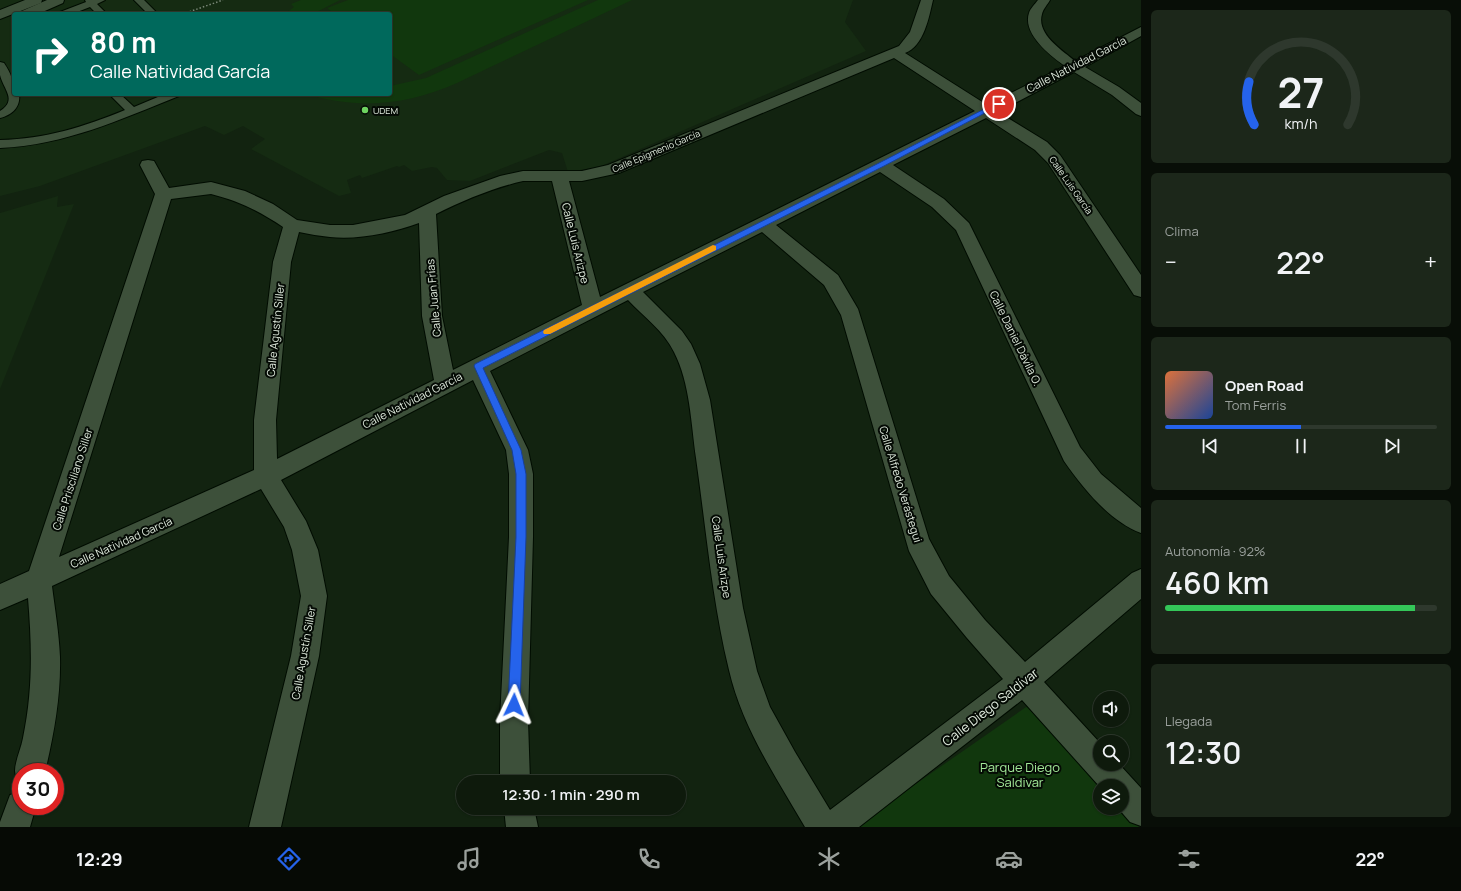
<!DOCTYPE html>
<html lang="es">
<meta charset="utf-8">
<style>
:root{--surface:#0e1a0c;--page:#1c271a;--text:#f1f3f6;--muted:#9ba19d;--line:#2e382d;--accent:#2563eb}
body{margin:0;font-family:Manrope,sans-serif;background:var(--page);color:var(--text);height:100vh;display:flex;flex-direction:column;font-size:15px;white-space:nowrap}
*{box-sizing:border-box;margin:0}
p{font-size:13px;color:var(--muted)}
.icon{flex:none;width:22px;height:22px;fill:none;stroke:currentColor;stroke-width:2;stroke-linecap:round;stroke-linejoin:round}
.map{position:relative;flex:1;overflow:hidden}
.panel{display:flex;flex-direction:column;gap:10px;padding:10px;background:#080e07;width:320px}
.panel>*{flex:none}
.banner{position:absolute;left:12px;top:12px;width:380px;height:84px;border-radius:4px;box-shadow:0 1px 3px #0004,0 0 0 1px var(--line);background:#00695c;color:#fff;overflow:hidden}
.controls{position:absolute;left:1093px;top:691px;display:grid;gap:8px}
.controls a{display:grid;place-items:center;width:36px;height:36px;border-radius:50%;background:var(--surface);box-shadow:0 1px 3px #0004,0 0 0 1px var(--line);font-size:20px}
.speed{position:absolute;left:12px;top:763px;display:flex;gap:8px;font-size:20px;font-weight:700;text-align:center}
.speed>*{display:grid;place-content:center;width:52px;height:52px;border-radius:50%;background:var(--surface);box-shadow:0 1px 3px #0004,0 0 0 1px var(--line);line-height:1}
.speed .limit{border:6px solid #d22;background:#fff;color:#111}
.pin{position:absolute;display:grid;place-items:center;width:34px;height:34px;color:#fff;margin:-17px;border:2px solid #fff;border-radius:50%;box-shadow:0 1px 4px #0007}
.me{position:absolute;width:44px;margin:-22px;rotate:2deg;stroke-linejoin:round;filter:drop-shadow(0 0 3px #0008)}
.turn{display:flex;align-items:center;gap:14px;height:84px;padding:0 12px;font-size:18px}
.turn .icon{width:52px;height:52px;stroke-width:2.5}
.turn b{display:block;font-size:28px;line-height:34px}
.big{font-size:30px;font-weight:600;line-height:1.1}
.panel .widget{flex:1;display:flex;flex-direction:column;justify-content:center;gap:6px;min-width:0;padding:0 14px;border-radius:6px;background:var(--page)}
.panel .dial{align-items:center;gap:0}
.dial svg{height:104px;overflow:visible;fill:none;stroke:var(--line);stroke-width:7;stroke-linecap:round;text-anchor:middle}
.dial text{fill:var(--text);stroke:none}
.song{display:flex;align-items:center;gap:12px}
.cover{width:48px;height:48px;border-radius:6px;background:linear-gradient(135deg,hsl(20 70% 55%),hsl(220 70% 35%))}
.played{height:4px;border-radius:2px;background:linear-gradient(90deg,var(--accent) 50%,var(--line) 50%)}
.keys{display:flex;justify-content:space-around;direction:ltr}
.heat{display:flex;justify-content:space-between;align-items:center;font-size:22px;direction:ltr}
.charge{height:6px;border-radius:3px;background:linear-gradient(90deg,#34c759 92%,var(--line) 0)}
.trip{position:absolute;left:456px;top:775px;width:230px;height:40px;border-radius:20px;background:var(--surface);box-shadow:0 1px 3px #0004,0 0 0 1px var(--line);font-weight:600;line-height:40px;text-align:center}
.tabs{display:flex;height:64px;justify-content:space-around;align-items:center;background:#060a05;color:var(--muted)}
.tabs .icon{width:28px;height:28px}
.tabs .on{color:var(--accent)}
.tabs b{font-size:18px;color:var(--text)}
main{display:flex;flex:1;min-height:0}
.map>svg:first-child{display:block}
</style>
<main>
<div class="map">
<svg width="1141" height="827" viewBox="0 0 1141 827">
<rect width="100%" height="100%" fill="#122310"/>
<!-- built -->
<g fill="#152b12" fill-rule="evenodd">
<path d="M0,0H853L845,22L866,51L599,167L568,172L562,153L549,150L470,181L447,180L437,168L432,167L412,171L404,165L399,167L397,166L362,178L360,175L347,180L351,193L339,196L251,149L265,139L243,126L224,135L205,126L40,186L0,196ZM14,14H390V94H14Z"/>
<polygon points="58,196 57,207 74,204 0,389 0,213"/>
</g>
<!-- green -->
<g fill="#11370d">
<polygon points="301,0 340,0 313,14 285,14 294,7 291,4"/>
<polygon points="348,0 588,0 419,75 390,54 390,14 335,14 327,8"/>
<path d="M598,0H632L457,83C407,105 360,110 306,94H390V86L426,78Z"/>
<polygon points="1029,705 1100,786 1100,808 1122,808 1139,827 854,827"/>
</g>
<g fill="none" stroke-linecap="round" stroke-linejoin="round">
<defs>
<g id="lane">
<polygon points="85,0 105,0 97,4 107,14 97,14 90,7 72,14 58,14 60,12 86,2"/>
<polygon points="134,0 144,0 158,14 148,14"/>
<path d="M0,62L4,63C11,73 14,82 14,94H19C21,107 12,115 0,118V111C18,100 3,89 0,75C0,71 0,66 0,62Z"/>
<path d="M109,94H120L134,107L165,94H180L179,96C119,120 65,145 0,148V140C46,139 83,127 125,110Z"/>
</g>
<g id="street">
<polygon points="25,0 42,0 41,3 0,19 0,10"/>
<polygon points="47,0 64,0 63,3 38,14 20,14 22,11"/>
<path d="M921,0H933C929,17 924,46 905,53L987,105L1065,66C1051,56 1022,34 1029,13C1030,9 1035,4 1038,0H1050C1048,4 1043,9 1042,14C1036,34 1062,50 1075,61L1141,27V36L1085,67L1119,87L1141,103V116L1136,114L1112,95L1074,72L998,112L1047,142L1060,155L1141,275V297L1134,295L1048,163L1035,150L986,118L893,165L944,199L969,223L1080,447L1101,474L1141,508V533C1109,521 1083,488 1064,461L956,230L932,207L880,172L776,225L838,275L858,309L929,539L949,576L985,620L1025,662L1132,573L1141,569V599L1044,682L1100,743V764H1119L1141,788V826L1130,822L1118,808H1122V786H1100V787L1022,700L859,827H805C776,777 742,727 729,670C712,600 706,528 696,458C691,423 690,383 674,352C664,331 643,316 628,300L490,371L528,450L533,474V537L528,720L530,782H500V720L509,537V474L506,450L473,380L281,480L306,521L318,550L327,596L319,656L281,827H249L291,656L301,596L292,550L284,527L261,489L52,586C55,610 59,633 60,657C61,696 54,734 45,772H21V783H19C18,779 15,775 15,771C15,761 21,749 23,738C33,690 32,647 28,598L0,610V584L29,571L155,194L140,165L142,161L148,160L154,161L169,188L211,182L245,191L273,204L297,220L330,225H353L405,215L444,196L500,176L523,171H582L608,165L899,46L910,32ZM894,58L975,111L600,297L569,181H582L619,173ZM523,181H552L582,305L453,370L442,316L436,214C464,200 493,188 523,181ZM211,194C239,201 259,211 283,227L273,262L254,420V470L59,557L171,199ZM419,223L422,316L434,380L277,459L276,420L291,262L299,232C309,234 320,236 330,237C358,240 392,233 419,223ZM762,232L824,285L841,315L909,551L931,594L967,638L1003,679L830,810L795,752L770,707L757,671L743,608L710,400L700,364L691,344L682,331L643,292Z"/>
<polygon points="21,791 21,806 36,806 30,827 0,827 0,822 10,795"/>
<polygon points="504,808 534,808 538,827 506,827"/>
</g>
</defs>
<!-- lane casing -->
<use href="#lane" stroke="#010c00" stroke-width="2"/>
<!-- street casing -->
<use href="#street" stroke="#010c00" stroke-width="2"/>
<!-- path -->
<polyline stroke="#798777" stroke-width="1.5" stroke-dasharray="1.5 2" stroke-linecap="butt" points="183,14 223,0"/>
<!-- lane -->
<use href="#lane" fill="#3d503a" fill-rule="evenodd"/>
<!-- street -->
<use href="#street" fill="#3d503a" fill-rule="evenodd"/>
</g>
<!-- route -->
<polygon fill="#2563eb" stroke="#184099" points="996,103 1002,104 884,166 483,368 521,450 526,474 526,537 520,705 518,709 514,710 510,709 508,705 516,537 516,474 512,450 474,366 475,364 879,163"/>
<!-- slow -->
<polygon fill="#f59e0b" points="713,245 716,246 716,250 550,334 544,334 543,332 544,330"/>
<!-- markers -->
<circle fill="#6ed360" stroke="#040a04" stroke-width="1.5" cx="365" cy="110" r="4"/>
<g text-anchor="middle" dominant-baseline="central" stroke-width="4" stroke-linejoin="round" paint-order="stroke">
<!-- far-poi labels -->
<g font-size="9" fill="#dfeadd" stroke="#040a04" text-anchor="start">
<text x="373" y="110">UDEM</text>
</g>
<!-- far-street labels -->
<g font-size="9" fill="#dfeadd" stroke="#040a04">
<text transform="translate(656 151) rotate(-23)">Calle Epigmenio García</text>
<text transform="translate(1071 185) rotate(55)">Calle Luis García</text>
</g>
<!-- street labels -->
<g font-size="11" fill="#dfeadd" stroke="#040a04">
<text transform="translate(1076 64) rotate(-27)">Calle Natividad García</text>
<text transform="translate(576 243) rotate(76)">Calle Luis Arizpe</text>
<text transform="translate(433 298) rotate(-95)">Calle Juan Frías</text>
<text transform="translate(275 330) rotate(-84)">Calle Agustín Siller</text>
<text transform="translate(1016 338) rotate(64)">Calle Daniel Dávila O.</text>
<text transform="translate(412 400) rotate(-27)">Calle Natividad García</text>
<text transform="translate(72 479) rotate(-72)">Calle Prisciliano Siller</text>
<text transform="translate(901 484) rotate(73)">Calle Alfredo Verástegui</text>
<text transform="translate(121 542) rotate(-24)">Calle Natividad García</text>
<text transform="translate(722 557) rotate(82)">Calle Luis Arizpe</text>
<text transform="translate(303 653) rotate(-80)">Calle Agustín Siller</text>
</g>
<!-- near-street labels -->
<g font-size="13" fill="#dfeadd" stroke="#040a04">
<text transform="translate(990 707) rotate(-38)">Calle Diego Saldívar</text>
</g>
<!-- near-park labels -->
<g font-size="13" fill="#a1e797" stroke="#040a04">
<text x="1020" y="767">Parque Diego<tspan x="1020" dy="15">Saldivar</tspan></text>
</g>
</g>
</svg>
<div class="controls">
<a><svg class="icon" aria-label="sound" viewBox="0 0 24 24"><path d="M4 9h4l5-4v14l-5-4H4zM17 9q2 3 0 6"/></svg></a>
<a><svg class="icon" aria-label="search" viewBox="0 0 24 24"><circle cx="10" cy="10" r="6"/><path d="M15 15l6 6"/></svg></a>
<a><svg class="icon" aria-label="layers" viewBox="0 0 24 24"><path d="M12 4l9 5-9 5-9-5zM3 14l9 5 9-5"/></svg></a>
</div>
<div class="speed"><div class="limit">30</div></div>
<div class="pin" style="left:999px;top:104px;background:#d93025"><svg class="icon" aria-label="arrive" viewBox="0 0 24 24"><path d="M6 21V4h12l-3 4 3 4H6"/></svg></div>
<svg class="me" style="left:514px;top:705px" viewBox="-20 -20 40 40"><path d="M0-17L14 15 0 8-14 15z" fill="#2563eb" stroke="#fff" stroke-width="4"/></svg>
<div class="trip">12:30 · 1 min · 290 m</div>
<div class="banner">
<div class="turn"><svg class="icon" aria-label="right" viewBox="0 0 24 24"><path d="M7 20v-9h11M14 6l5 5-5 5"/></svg><div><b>80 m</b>Calle Natividad García</div></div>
</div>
</div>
<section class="panel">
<div class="widget dial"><svg viewBox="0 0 100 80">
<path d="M14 69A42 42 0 1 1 86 69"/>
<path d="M14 69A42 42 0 0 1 10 36" stroke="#2563eb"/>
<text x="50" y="56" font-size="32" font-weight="700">27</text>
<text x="50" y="72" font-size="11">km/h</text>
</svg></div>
<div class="widget"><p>Clima</p>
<div class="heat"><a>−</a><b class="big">22°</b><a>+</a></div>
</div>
<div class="widget">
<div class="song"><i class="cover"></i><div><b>Open Road</b><p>Tom Ferris</p></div></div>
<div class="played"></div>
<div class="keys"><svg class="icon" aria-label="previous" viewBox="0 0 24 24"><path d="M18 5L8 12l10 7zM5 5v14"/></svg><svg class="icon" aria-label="pause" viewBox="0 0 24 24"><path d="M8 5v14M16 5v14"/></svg><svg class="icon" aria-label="next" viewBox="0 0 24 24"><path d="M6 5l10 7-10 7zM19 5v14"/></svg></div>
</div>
<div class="widget"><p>Autonomía · 92%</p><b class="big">460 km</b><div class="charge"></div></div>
<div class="widget"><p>Llegada</p><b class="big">12:30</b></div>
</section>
</main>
<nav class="tabs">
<b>12:29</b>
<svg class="icon on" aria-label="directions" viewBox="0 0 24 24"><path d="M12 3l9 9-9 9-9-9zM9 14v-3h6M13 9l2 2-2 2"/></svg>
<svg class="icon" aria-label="music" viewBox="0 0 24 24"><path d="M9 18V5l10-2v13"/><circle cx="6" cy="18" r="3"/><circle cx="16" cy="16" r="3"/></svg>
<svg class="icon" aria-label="phone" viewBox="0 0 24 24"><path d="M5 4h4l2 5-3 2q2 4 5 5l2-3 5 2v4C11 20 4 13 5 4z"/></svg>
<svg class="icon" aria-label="climate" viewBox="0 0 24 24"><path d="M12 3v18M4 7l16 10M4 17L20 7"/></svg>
<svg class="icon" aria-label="car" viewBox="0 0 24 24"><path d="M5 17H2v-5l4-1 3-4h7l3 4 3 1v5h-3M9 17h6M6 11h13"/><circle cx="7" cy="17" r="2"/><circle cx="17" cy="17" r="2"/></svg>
<svg class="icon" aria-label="filters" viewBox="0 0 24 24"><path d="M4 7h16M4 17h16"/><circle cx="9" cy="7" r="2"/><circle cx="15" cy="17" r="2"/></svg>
<b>22°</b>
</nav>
